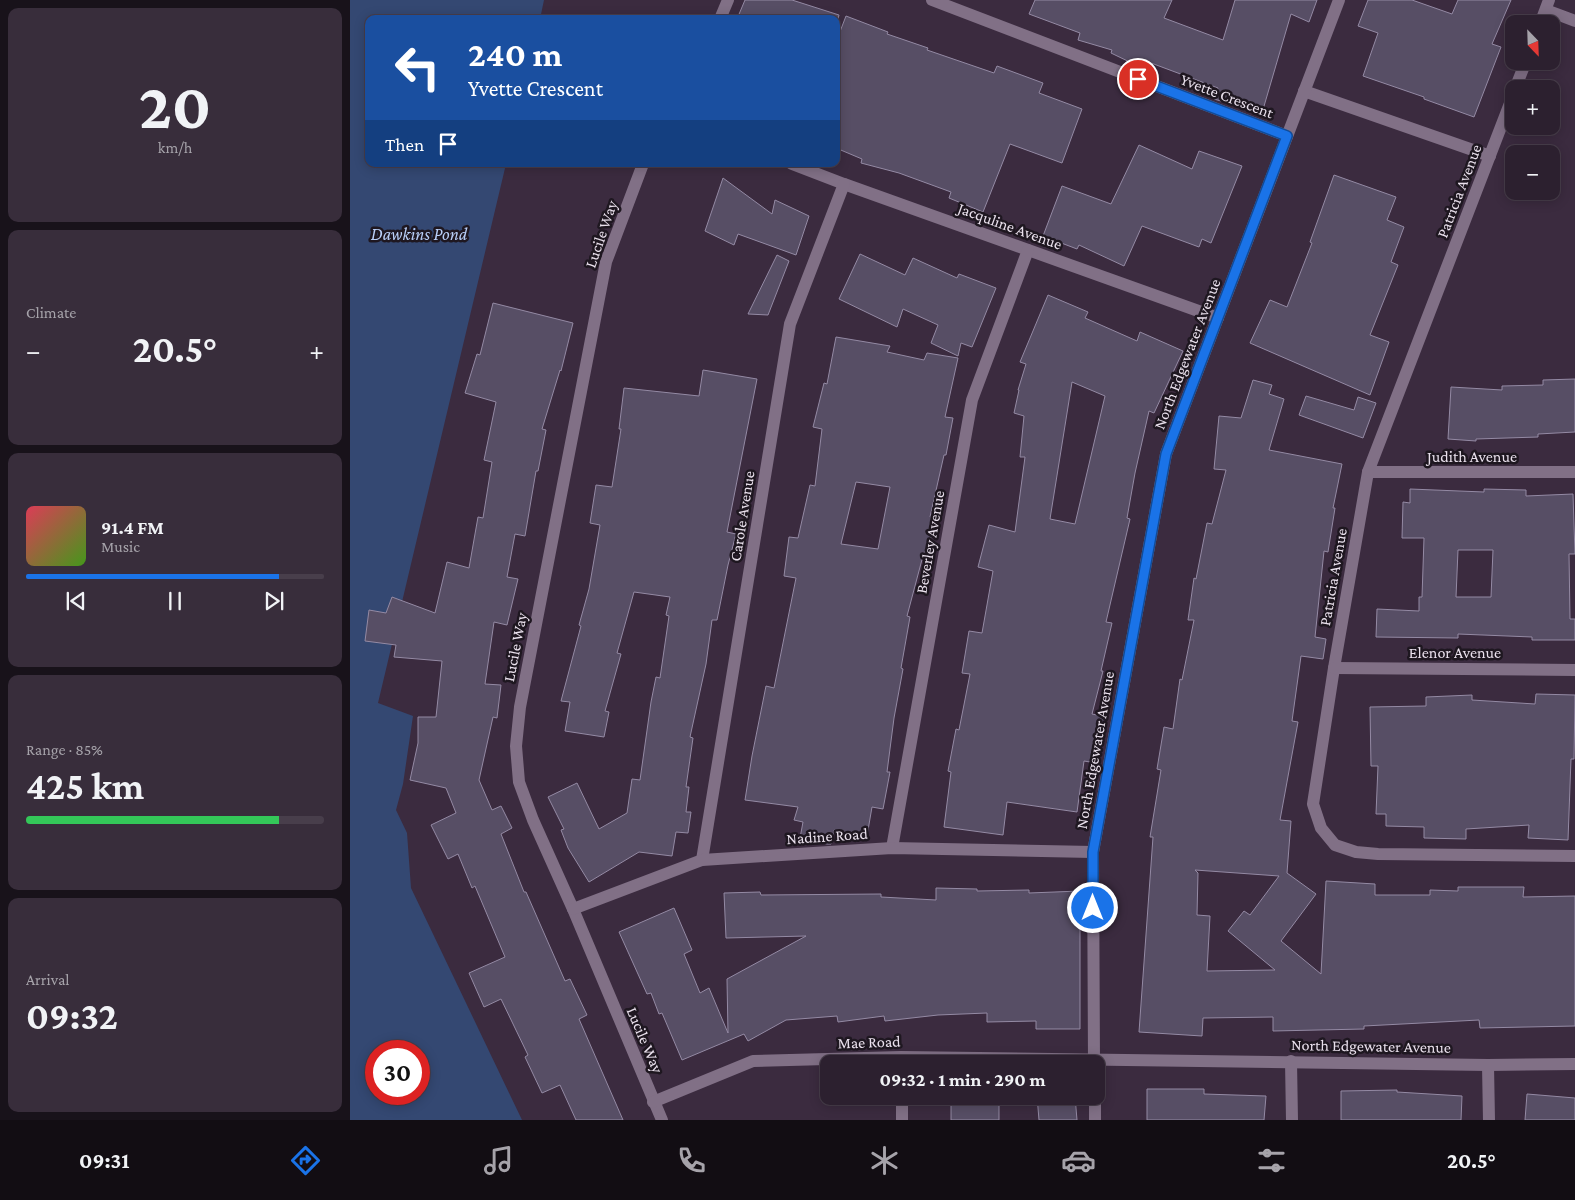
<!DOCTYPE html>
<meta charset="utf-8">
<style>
:root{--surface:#2c202f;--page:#382d3b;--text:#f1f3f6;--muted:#a6a3aa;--line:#483e4b;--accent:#1a73e8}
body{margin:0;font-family:"Crimson Pro",serif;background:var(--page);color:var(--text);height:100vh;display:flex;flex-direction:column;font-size:19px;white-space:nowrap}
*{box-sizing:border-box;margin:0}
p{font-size:16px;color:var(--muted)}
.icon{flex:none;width:28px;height:28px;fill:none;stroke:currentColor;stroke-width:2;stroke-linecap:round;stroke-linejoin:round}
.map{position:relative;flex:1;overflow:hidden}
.sheet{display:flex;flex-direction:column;gap:8px;padding:8px;background:#18121a;width:350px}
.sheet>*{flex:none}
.hud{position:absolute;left:15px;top:15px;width:475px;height:152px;border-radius:10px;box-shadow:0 2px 12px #0003,0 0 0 1px var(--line);background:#1a4fa0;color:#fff;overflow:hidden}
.needle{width:32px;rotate:157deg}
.fabs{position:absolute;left:1155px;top:15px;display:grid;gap:10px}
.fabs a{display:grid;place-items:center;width:55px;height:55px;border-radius:10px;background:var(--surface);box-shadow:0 2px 12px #0003,0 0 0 1px var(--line);font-size:25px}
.speed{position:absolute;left:15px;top:1040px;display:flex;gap:10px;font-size:25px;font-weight:700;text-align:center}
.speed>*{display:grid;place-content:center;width:65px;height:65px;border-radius:50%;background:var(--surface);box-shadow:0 2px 12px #0003,0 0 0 1px var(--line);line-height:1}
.speed .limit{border:8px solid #d22;background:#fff;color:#111}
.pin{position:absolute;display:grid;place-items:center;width:42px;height:42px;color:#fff;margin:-21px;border:2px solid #fff;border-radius:50%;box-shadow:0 1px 5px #0007}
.me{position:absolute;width:55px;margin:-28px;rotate:0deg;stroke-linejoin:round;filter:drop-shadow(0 0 4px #0008)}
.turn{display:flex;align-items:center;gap:18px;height:105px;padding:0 20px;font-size:22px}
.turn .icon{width:65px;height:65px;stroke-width:2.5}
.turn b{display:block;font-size:35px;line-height:42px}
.then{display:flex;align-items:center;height:48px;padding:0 20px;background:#0003;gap:10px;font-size:19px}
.big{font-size:38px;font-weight:700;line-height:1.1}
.sheet .card{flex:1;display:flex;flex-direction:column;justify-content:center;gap:8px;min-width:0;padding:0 18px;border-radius:10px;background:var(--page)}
.sheet .dial{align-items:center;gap:0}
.dial b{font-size:65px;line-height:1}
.song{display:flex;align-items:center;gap:15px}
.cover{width:60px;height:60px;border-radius:8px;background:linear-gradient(135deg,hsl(350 70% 55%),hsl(100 70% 35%))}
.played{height:5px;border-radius:2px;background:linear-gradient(90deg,var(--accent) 85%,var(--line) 85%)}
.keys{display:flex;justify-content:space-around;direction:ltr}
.heat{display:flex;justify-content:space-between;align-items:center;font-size:28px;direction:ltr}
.charge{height:8px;border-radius:4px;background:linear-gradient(90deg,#34c759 85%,var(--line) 0)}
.trip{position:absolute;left:470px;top:1055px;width:285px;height:50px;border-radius:10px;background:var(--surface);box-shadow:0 2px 12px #0003,0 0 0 1px var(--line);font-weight:700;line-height:50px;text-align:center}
.tabs{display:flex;height:80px;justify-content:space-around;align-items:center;background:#120d13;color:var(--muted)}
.tabs .icon{width:35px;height:35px}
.tabs .current{color:var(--accent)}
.tabs b{font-size:22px;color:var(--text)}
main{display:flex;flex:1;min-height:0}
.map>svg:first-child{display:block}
</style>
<main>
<section class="sheet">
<div class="card dial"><b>20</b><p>km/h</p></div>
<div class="card"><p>Climate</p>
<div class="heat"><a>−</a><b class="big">20.5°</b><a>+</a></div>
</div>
<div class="card">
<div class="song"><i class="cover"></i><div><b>91.4 FM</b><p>Music</p></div></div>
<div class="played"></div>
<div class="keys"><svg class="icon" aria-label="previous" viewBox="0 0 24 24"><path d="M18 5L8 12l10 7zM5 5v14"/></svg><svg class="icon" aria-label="pause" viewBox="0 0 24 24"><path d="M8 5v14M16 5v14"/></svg><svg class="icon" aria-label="next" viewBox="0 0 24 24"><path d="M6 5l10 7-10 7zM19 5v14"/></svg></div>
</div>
<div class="card"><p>Range · 85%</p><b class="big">425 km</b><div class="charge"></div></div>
<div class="card"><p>Arrival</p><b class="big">09:32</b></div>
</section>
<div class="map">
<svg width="1225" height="1120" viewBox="0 0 1225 1120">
<rect width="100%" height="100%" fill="#3b2b3f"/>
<!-- water -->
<path fill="#344872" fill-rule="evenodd" d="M0,0H194L190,19H19V164H156L28,703L63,716L53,784L46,810L57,833L61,888L172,1120H0ZM26,1051H69V1094H26Z"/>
<!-- building -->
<g fill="#574e65" stroke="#948aa4" fill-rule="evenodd">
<polygon points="395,0 442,0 489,15 488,19 387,19"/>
<polygon points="685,0 822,0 814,18 873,40 885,0 967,0 959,22 941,14 912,113 864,99 868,88 793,60 790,67 761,53 762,50 728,40 730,33 679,14"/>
<polygon points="1018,0 1062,0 1102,14 1108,0 1161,0 1142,44 1151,47 1124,117 1074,99 1074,97 1013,76 1028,33 1008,26"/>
<polygon points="496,16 538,32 537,34 578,48 577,50 644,73 647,66 693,83 689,93 732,109 712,163 660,144 633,212 599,198 601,192 549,173 511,163 512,159 486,148 486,42"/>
<polygon points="789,145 842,169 849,151 892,166 861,243 852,239 849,247 792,226 774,266 729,245 727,249 693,236 712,186 761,204"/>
<polygon points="984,175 1046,197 1037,220 1054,227 1041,262 1048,265 1020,335 1039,342 1020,395 900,343 920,300 937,307 962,243 960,242"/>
<polygon points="373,178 422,214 425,200 459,216 446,255 388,234 384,245 355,231"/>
<polygon points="510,254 555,275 563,258 607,278 609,274 646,288 622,347 611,343 608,356 581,343 588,325 553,309 547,327 489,299"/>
<polygon points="427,255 439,261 418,315 398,314"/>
<path d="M698,295L738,312L735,318L787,341L790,332L833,351L804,413L799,411L785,473L777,518L780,519L756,622L762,623L751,671H753L742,714L756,717L746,763L734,761L727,812L657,802L653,835L594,827L601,772L598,771L606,729L609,730L620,674L612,673L619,631L632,633L643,571L628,567L639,525L665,532L675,457H670L674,416L664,413L669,390H668L676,364L670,362ZM722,382L755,396L725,524L700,519Z"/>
<polygon points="143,303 223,323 211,371 210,370 192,429 196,430 188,471 186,471 175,536 165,534 157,577 168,579 157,625 144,622 135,684 151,685 147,718 143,717 129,780 142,810 151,806 162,828 151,834 174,892 176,892 215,981 220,979 237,1015 229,1019 273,1120 226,1120 210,1085 192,1093 175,1057 178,1055 151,999 134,1007 119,973 155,957 125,886 122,888 108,854 98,859 81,825 106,813 96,788 60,780 68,743 68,717 86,717 92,661 44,657 46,645 15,641 19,610 36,613 42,597 85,613 97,562 119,568 128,517 133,518 142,462 134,460 146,402 115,393 127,354 130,355"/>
<path d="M486,337L540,346L537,352L574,360L577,353L608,358L595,417L603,418L596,455H594L580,517L585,518L578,553L574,552L557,616L560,617L551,668L553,669L544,718L537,772H540L533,809L522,807L517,836L484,830L481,844H477L450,838L453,822L444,820L448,807L395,800L402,756L416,686L424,688L446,578L434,576L439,537L448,538L460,485L465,486L472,429L463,427L474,383L477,384ZM506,482L540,487L528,549L491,544Z"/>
<polygon points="353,370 407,379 377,532 386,534 378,565 367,620 362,620 356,664 340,737 343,738 336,787 339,787 336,812 341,812 338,833 326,832 322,856 289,852 239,882 218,848 211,830 214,829 198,797 227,783 249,829 277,813 282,779 290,780 301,702 306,677 310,678 319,616 316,615 320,597 284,592 267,653 271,654 255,711 259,712 254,737 215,731 220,702 211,701 231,626 229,625 239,589 250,525 240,523 246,485 262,487 271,429 269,429 274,388 349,396"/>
<polygon points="1225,379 1225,432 1188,434 1188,437 1126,439 1126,441 1098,439 1101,387 1152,390 1152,386 1193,385 1193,380"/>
<path d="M903,380L922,385L919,394L934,399L919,450L992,464L983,508H985L978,552L974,551L965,637L976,639L973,659L951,656L942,721L948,722L930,820L941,821L937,873L966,894L931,941L971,974L976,881L1025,884V895H1080V890L1108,891V887H1174L1173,897L1225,896V1026L1130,1028L1129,1020L1014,1026V1029L923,1031V1017L853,1018L852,1036L789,1032L803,837H800L811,770L807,769L814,727L823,729L830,679L832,680L844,620H838L844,578L846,579L857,523L862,524L876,470L864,469L869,416L891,418ZM845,870L929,876L900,915L894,911L878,931L925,970L857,971L860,916L847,915L848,873Z"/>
<polygon points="956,396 1004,410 1008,397 1026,403 1013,438 949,415"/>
<path d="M1060,489L1134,492V489L1176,490V496L1223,494L1225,554H1219L1220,619H1225V640H1182V637L1108,634V638L1026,637L1027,609L1069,611V597H1072L1074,538H1052L1053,502L1060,503ZM1108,550H1143L1141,597H1106Z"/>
<polygon points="1186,694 1225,695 1224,759 1221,759 1218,840 1178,838 1179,825 1116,829 1116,839 1074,838 1074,827 1036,826 1036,814 1026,814 1028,766 1021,766 1020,707 1076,706 1076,697 1122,695 1122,700 1185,704"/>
<polygon points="586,888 627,889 627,891 679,890 679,893 730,891 730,1029 686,1029 686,1021 637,1022 637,1013 588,1015 535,1021 534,1016 488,1022 487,1016 436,1020 398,1041 394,1034 332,1060 312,1013 309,1014 301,993 297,994 269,932 324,908 342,950 334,954 350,993 359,988 378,1033 377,979 456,936 376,938 374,893 410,892 411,895 531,894 531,897 586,900"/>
<polygon points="797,1089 854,1089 854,1094 916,1096 914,1120 797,1120"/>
<polygon points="1047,1090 1047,1092 1112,1096 1111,1120 991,1120 991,1091"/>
<polygon points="1177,1094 1225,1098 1225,1120 1175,1120"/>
<rect x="601" y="1096" width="48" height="24"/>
<polygon points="687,1096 725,1096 727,1120 689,1120"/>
</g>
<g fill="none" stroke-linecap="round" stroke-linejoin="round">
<!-- street -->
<g stroke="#817086" stroke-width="12">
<polyline points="582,0 937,136"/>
<polyline points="1196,10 1225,21"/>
<polyline points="370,19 378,0"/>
<polyline points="1190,24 1199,0"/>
<polyline points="1165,89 1176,61"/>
<polyline points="954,91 1140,156"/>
<polyline points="1164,93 1018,472 984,668 963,804 971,828 985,845 1006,852 1028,854 1225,856"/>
<polyline points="293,164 256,262 170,707 166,746 169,782 183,820 223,909 312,1120"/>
<polyline points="442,164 494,184 868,318"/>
<polyline points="1018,472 1225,472"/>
<polyline points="984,668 1225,670"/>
<polyline points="542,848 622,400 678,250"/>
<polyline points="352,860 440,324 494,184"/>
<polyline points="223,909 352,860 542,848 743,852"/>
<polyline points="941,1061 942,1120"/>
<polyline points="744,1064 743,852 816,454 989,0"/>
<polyline points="1138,1065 1139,1120"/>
<polyline points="552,1096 552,1120"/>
<polyline points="745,1096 745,1120"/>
<polyline points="303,1102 403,1061 551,1057 1138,1065 1225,1064"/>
</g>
</g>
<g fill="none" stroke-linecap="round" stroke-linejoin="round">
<defs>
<polyline id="route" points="743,908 743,852 816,454 937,136 788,79"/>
</defs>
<!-- route casing -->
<use href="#route" stroke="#114b97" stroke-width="12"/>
<!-- route -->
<use href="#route" stroke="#1a73e8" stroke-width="9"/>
</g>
<g text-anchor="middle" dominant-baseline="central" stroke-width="5" stroke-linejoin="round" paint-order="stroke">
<!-- street labels -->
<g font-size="16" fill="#eae1ed" stroke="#1e1720">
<text transform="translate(877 96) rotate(21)">Yvette Crescent</text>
<text transform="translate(1109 191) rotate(-69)">Patricia Avenue</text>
<text transform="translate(660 226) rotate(20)">Jacquline Avenue</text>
<text transform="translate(251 234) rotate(-71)">Lucile Way</text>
<text transform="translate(837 354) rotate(-69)">North Edgewater Avenue</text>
<text x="1122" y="456">Judith Avenue</text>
<text transform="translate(392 516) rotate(-81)">Carole Avenue</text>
<text transform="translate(580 542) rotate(-80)">Beverley Avenue</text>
<text transform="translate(983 577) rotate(-80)">Patricia Avenue</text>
<text transform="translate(165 647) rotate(-79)">Lucile Way</text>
<text x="1105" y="652">Elenor Avenue</text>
<text transform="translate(745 750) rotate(-80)">North Edgewater Avenue</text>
<text transform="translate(477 836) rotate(-4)">Nadine Road</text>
<text transform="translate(295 1040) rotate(67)">Lucile Way</text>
<text transform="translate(519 1042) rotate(-2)">Mae Road</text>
<text transform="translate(1021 1046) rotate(1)">North Edgewater Avenue</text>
</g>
<!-- water labels -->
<g font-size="18" font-style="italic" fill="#b9cff8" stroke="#1e1720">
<text x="69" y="234">Dawkins Pond</text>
</g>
</g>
</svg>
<div class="fabs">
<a><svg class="needle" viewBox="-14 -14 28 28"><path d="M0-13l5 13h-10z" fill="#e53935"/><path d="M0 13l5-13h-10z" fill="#a6a3aa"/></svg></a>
<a>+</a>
<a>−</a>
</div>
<div class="speed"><div class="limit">30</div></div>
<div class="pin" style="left:788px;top:79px;background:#d93025"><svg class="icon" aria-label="arrive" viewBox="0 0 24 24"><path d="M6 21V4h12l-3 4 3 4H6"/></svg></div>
<svg class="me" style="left:743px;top:908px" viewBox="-20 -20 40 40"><circle r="17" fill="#1a73e8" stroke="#fff" stroke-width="3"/><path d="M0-11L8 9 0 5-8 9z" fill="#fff"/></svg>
<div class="trip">09:32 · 1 min · 290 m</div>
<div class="hud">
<div class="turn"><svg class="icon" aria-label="left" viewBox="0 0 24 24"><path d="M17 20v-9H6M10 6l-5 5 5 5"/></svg><div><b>240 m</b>Yvette Crescent</div></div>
<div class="then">Then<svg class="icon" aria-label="arrive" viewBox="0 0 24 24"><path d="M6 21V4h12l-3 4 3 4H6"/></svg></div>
</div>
</div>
</main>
<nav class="tabs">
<b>09:31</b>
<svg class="icon current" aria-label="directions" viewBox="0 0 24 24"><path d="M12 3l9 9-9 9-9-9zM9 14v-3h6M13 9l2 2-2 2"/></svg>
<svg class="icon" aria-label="music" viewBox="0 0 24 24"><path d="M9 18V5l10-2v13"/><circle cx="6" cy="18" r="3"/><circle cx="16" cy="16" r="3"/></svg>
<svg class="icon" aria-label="phone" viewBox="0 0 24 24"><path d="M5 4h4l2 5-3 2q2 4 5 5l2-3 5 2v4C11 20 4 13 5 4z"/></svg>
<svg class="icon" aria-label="climate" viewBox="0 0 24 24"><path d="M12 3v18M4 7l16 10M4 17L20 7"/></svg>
<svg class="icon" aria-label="car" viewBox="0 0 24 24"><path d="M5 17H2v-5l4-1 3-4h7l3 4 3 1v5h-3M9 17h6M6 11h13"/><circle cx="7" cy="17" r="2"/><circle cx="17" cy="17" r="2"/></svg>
<svg class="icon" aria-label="filters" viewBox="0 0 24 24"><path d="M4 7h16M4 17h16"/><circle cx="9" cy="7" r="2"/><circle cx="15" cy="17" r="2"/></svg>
<b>20.5°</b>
</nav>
